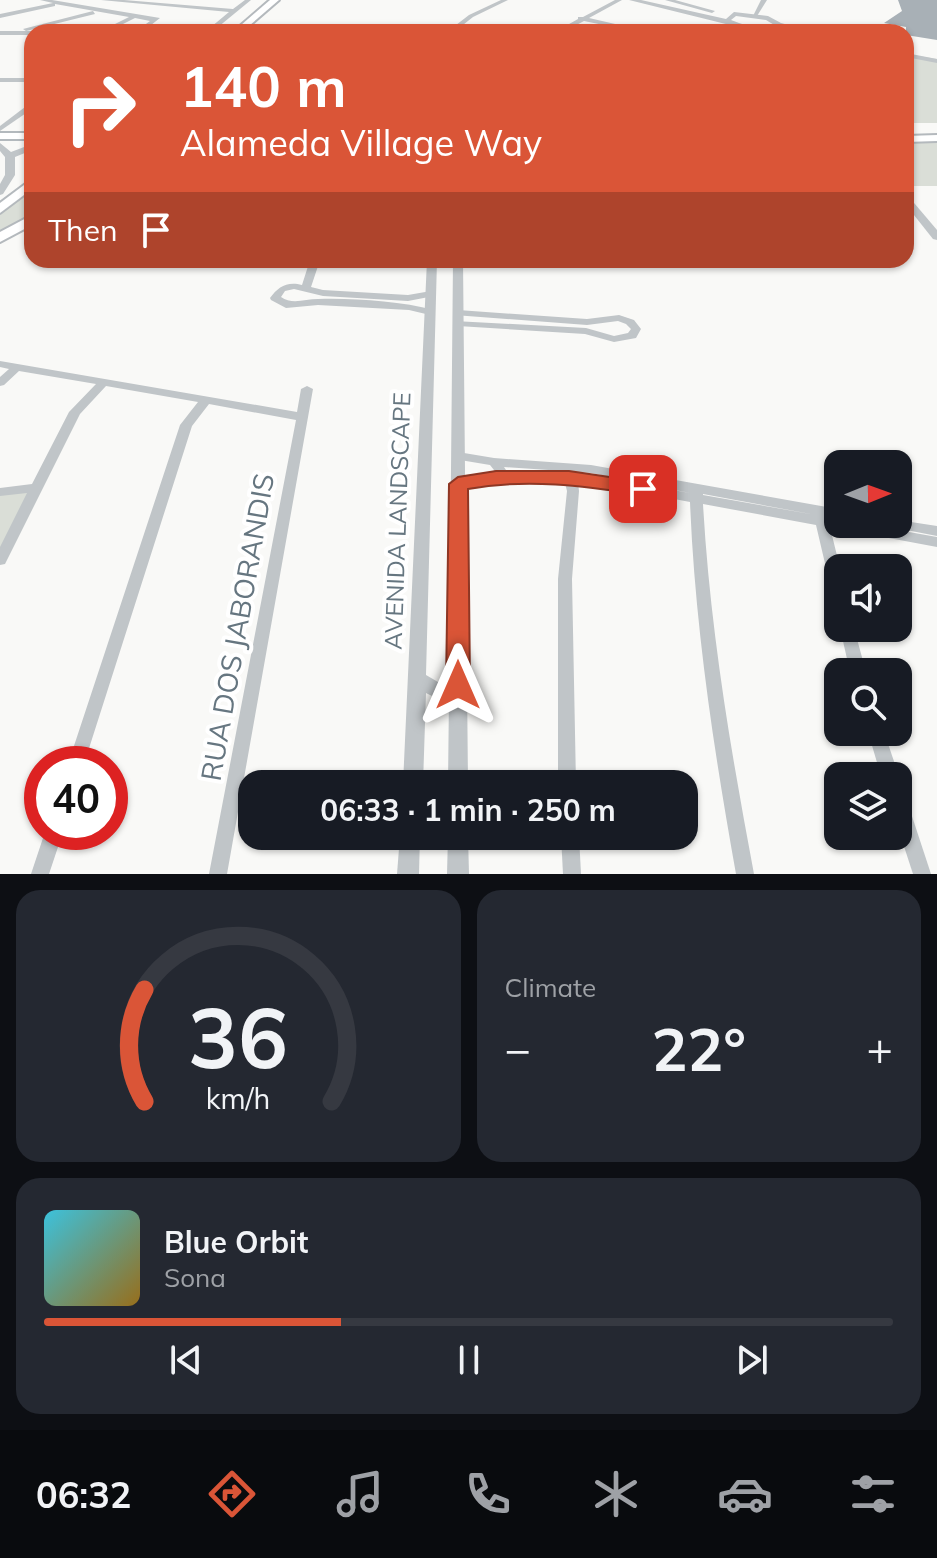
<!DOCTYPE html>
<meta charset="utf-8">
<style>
:root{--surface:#171b24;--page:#242831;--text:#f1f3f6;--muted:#9ea1a6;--line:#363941;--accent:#da5537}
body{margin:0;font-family:Mulish,sans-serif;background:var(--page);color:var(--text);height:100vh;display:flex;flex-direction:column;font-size:30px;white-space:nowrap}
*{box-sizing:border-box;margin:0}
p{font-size:26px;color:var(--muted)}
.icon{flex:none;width:44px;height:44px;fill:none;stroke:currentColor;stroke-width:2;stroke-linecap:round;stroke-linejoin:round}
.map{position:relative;height:874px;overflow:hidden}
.panel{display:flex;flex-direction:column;gap:16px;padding:16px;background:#0d0f14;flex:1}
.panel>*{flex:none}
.banner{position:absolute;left:24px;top:24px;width:890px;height:244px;border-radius:24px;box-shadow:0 2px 6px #0004;background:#da5537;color:#fff;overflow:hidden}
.needle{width:52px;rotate:89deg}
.tools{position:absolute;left:824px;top:450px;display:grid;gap:16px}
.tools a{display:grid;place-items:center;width:88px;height:88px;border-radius:16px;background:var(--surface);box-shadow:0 2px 6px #0004;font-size:40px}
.speed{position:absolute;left:24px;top:746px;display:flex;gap:16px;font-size:40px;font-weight:700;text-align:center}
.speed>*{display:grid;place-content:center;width:104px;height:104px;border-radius:50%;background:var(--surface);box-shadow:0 2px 6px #0004;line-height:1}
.speed .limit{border:12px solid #d22;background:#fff;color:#111}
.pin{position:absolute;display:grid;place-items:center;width:68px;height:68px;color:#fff;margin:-34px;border-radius:16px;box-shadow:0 4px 12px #0006}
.me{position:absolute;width:88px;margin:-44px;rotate:0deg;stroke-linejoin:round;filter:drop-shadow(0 0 6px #0008)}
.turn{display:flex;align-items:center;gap:28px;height:168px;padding:0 24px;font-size:36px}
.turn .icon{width:104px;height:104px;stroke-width:2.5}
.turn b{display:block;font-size:56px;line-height:68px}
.then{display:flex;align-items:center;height:76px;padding:0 24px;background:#0003;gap:16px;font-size:30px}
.big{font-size:60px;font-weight:700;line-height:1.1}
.panel .card{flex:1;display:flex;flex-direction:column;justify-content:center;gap:12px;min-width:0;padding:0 28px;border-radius:24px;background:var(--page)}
.panel .dial{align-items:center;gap:0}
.dial svg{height:208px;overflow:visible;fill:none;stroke:var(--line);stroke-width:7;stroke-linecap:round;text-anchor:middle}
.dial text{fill:var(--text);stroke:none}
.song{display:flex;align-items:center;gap:24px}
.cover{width:96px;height:96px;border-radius:12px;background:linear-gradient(135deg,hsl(190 70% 55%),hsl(40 70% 35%))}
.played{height:8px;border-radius:4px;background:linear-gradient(90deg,var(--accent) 35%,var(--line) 35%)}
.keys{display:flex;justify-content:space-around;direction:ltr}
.heat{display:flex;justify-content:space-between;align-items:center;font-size:44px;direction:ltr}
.panel .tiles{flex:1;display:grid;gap:16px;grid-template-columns:1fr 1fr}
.card:last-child{grid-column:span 2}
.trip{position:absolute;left:238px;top:770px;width:460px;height:80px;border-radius:24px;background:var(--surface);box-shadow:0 2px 6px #0004;font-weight:700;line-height:80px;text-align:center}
.menu{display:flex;height:128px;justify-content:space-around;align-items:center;background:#090b0e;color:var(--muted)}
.menu .icon{width:56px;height:56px}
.menu .on{color:var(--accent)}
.menu b{font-size:36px;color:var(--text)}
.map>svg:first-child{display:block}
</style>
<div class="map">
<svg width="937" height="874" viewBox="0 0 937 874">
<rect width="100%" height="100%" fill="#f9f9f7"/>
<!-- green -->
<g fill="#daded7">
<polygon points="906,54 937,59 937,123 906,123"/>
<rect x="906" y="141" width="31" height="45"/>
<polygon points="32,183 32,219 0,237 0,209"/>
<polygon points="35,488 0,560 0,492"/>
</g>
<!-- building -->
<polygon fill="#a8b0b6" points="898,0 937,0 937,40 906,35 906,27 884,23 902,11"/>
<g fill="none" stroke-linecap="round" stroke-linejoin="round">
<defs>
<rect id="secondary" x="0" y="133" width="32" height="6"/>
<g id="primary">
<polygon points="270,0 279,0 242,32 233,32"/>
<polygon points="937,135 937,141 906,142 906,136"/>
<polygon points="32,179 32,189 0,213 0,203"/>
<polygon points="32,215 32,225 0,242 0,232"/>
</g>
</defs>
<!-- secondary casing -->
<use href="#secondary" stroke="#b3b9bd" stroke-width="4"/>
<!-- primary casing -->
<use href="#primary" stroke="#b4b9bd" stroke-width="4"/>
<!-- minor -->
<g fill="#c0c5c8" fill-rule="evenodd">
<polygon points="40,0 52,0 160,18 142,32 135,32 150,21 135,18 109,31 107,28 129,17 55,4 55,6 0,18 0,14 53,3"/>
<polygon points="101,0 124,0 233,9 245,0 251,0 212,32 205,32 229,12"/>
<polygon points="501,0 508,0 473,17 454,32 447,32 469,15"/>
<polygon points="615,0 622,0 589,18 650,32 638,32 584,21 563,32 555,32 578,19 578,17 583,17"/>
<polygon points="665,0 675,0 715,11 712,13"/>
<polygon points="761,0 767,0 757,16 753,16"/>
<polygon points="93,11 95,14 26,31 23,29"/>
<polygon points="0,31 32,31 34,32 32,32 32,35 0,35"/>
<rect x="0" y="78" width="32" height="4"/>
<polygon points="29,104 32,104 32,109 0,131 0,126"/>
<path d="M310,260H320L311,287L323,290L408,295L431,291L436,294L434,296L408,301L323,296L294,289L285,291L281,297C292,305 305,299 318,299C354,298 399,301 434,310L435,312L430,315L409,310L318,305L286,308L271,300L270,298C278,287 287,281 302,285Z"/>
<polygon points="458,310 587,319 619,315 634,320 641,329 636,338 614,342 585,334 458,326 453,323 454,321 586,328 614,336 628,333 631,329 626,324 618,321 587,325 454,315 454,311"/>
<polygon points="0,361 297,412 301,389 307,386 313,389 227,874 209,874 296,420 209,404 192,426 84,764 68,764 180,425 198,402 106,386 80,414 5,564 0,565 0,547 27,493 0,496 0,488 32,484 69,412 96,384 19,371 4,385 0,386 0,377 9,369 0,367"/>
<path d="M458,452L494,458L591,465L838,509V519L827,517L838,519V524H864L937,537V547L830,527L840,568H838V594L833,593L831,589L816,525L703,504C710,629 731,752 754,874H736C714,751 695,627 690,502L589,483H578L579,491L572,579L576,784H558V579L567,491L565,483L496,481L458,488L454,487L452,484L454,481L492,474L494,470L490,465L454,459L452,456L454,453ZM504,467L563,471V474L505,473L506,470ZM575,472L591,473L690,493L589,475L576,474ZM703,494L816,515L703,495Z"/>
<polygon points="898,520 937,526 937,536 891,527 889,524 898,524"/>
<polygon points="840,628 854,628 866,672 850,672"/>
<polygon points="868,732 884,732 899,776 898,777 881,776"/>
<polygon points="898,793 904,795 907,801 931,874 913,874 898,828"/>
<polygon points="45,832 63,832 49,874 31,874"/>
<polygon points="561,836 579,836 581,874 563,874"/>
</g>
<!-- tertiary -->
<g fill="#c0c5c8" fill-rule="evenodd">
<path d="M629,0H641L726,19L734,12L768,16L781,23L814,32L783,28L768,32L754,31ZM736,16L766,20L776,26C760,30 746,26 731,20Z"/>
<polygon points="906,53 937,59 937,63 906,57"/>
<polygon points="0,143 11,152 32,144 32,150 15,157 15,175 3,194 0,195 0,184 5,175 5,157 0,151"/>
<polygon points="906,196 909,197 937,230 937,240 933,239 906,205"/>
<polygon points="427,260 437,260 426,675 438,682 449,679 453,260 463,260 468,784 448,784 449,695 436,698 426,693 423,784 403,784"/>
<polygon points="400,836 420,836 419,874 397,874"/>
<polygon points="448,836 468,836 469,874 447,874"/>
</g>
<!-- secondary -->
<use href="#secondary" fill="#fff" fill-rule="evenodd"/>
<!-- primary -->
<use href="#primary" fill="#fff" fill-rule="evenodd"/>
</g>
<!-- route -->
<path fill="#da5537" stroke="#8e3724" stroke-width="2" d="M496,471H569L643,482L652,489L643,495C584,486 527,478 468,489L470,685L466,692L458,695L449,692L446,685L449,484L458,477Z"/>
<g text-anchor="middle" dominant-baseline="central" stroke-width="8" stroke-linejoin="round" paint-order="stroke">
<!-- street labels -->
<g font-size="24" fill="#667680" stroke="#fff">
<text transform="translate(397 521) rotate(-88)">AVENIDA LANDSCAPE</text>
</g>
<!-- near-street labels -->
<g font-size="28" fill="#667680" stroke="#fff">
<text transform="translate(237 627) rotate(-80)">RUA DOS JABORANDIS</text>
</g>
</g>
</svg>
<div class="tools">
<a><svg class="needle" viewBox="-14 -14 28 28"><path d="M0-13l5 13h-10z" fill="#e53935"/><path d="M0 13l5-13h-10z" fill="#9ea1a6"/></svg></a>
<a><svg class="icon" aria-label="sound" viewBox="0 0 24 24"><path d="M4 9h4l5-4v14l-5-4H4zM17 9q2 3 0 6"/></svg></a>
<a><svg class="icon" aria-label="search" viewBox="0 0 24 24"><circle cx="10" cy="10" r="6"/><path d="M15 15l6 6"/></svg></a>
<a><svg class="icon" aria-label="layers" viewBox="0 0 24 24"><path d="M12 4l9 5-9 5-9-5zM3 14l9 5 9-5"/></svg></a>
</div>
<div class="speed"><div class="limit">40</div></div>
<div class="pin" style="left:643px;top:489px;background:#d93025"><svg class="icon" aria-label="arrive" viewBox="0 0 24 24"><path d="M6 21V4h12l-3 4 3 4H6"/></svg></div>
<svg class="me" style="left:458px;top:685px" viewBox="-20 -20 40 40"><path d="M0-17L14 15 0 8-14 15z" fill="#da5537" stroke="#fff" stroke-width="4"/></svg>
<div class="trip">06:33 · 1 min · 250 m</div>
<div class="banner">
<div class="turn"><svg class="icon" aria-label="right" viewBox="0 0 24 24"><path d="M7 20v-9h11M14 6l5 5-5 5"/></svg><div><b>140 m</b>Alameda Village Way</div></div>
<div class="then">Then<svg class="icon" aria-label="arrive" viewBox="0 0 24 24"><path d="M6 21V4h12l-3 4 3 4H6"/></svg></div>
</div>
</div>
<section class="panel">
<div class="tiles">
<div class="card dial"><svg viewBox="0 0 100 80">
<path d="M14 69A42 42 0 1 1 86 69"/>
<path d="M14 69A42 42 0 0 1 14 26" stroke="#da5537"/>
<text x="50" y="56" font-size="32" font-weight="700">36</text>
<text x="50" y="72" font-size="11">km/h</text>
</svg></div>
<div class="card"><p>Climate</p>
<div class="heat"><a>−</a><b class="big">22°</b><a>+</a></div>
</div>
<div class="card">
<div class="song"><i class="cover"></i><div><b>Blue Orbit</b><p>Sona</p></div></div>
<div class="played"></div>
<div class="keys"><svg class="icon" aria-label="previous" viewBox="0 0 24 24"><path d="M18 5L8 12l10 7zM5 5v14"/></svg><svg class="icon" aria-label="pause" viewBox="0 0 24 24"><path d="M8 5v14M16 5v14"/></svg><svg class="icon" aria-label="next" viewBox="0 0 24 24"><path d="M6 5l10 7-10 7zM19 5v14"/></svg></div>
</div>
</div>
</section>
<nav class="menu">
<b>06:32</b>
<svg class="icon on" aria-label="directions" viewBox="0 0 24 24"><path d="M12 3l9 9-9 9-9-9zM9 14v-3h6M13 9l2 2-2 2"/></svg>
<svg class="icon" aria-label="music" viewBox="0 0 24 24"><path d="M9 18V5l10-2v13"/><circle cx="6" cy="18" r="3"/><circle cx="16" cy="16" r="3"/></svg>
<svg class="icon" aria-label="phone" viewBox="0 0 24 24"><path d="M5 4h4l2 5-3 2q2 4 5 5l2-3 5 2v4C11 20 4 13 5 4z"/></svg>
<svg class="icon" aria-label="climate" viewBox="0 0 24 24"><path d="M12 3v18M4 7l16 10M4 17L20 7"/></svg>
<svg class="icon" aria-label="car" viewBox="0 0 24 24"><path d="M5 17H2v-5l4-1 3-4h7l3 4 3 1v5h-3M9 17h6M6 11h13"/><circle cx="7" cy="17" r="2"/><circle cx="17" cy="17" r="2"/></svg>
<svg class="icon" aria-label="filters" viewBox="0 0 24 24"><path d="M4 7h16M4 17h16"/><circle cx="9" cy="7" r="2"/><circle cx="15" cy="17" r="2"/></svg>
</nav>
